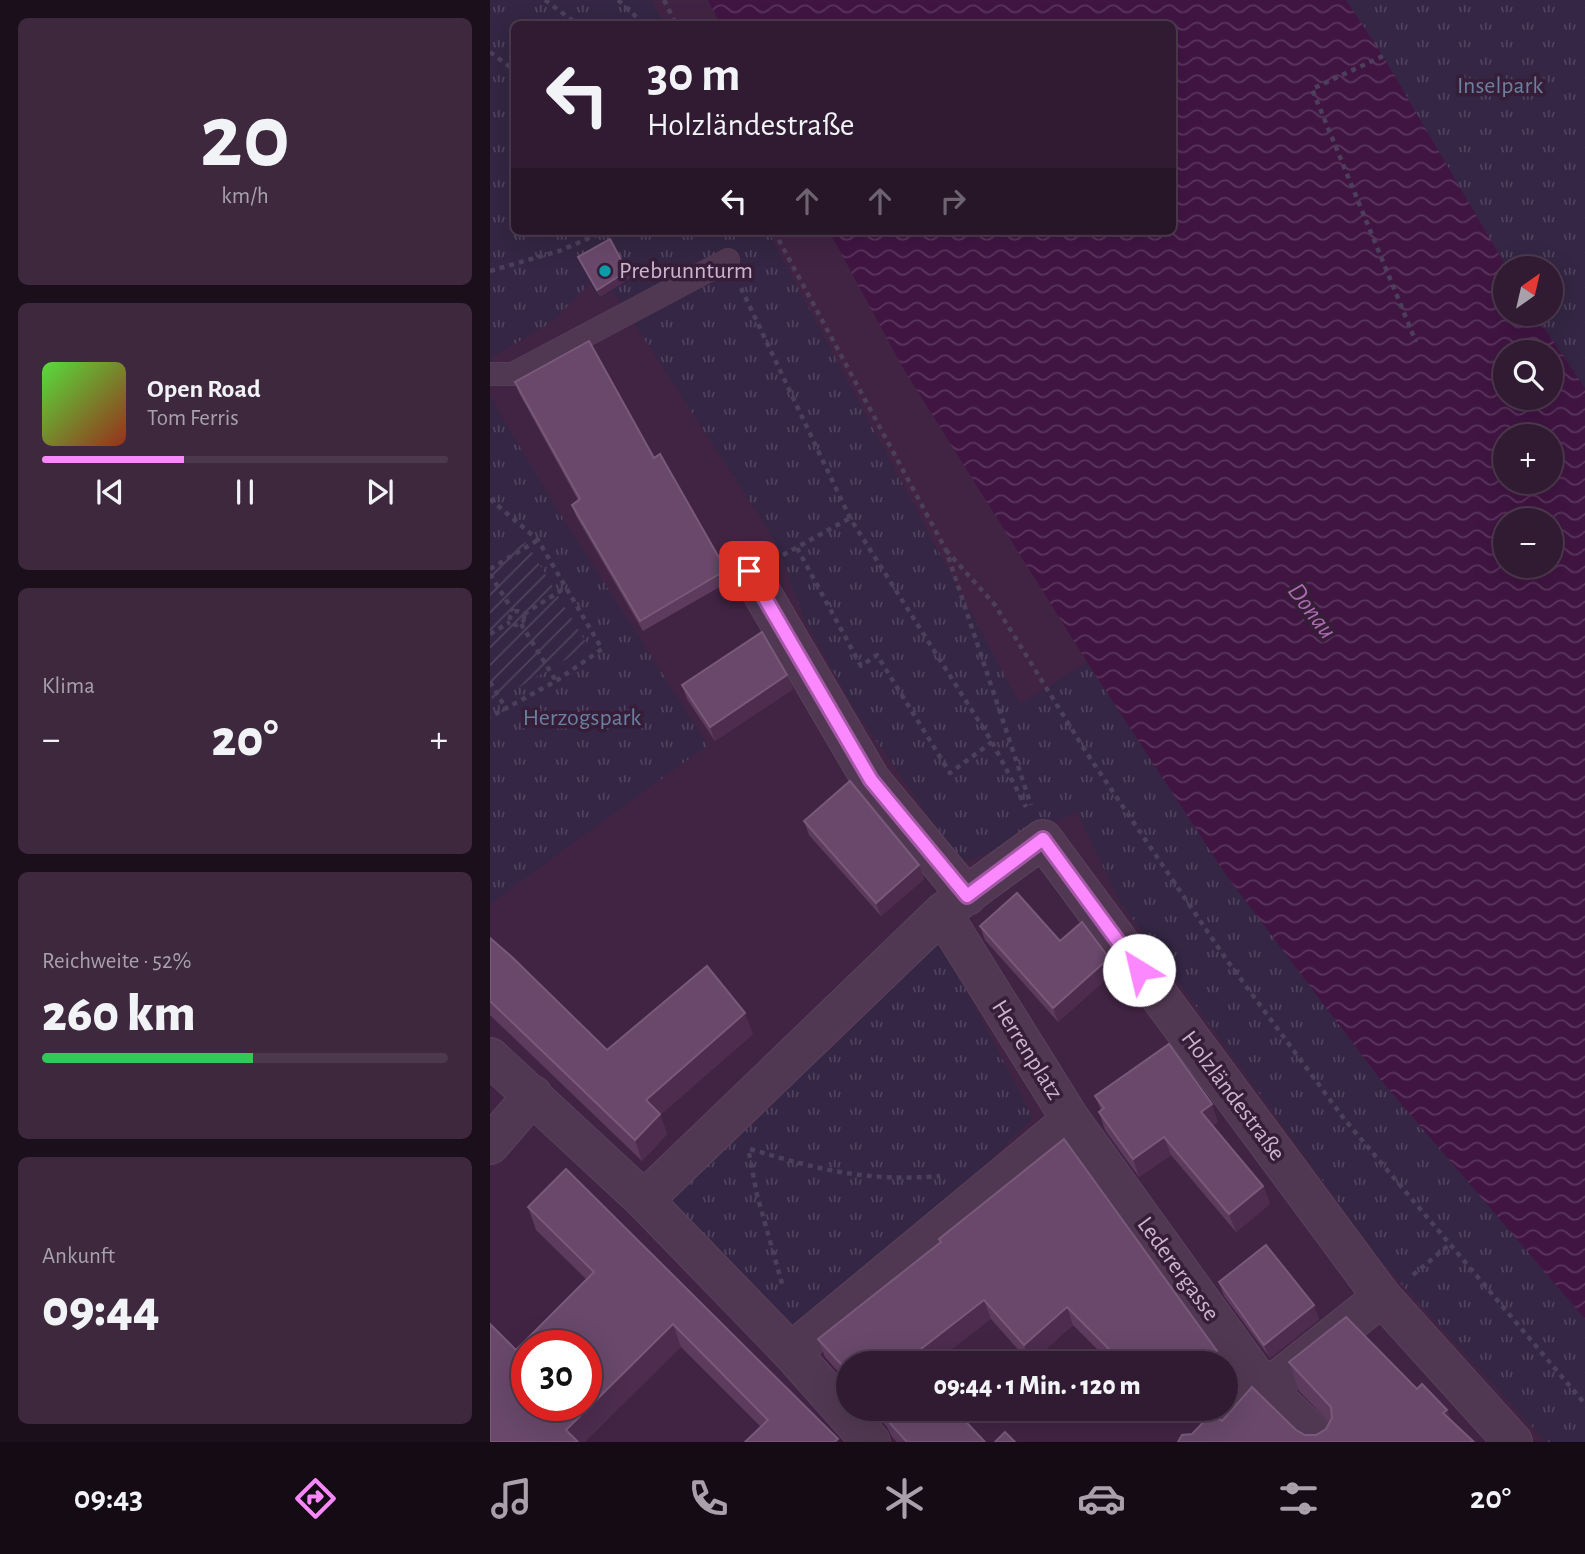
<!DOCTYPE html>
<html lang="de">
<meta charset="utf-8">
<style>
:root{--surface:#311b32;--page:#3d283e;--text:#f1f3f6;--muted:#a8a1ac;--line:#4c394d;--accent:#fc88ff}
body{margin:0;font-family:"Alegreya Sans",sans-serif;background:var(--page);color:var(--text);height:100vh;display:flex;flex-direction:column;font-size:26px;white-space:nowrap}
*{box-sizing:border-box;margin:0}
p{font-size:23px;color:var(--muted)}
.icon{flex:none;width:38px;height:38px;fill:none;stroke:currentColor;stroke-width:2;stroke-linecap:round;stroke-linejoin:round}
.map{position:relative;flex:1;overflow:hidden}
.details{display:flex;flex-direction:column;gap:18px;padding:18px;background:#1b0f1c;width:490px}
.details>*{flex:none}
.top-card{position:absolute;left:21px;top:21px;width:665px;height:214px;border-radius:10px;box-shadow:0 7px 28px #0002,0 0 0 2px var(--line);background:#311b32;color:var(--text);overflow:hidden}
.needle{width:46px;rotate:34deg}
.controls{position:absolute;left:1003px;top:256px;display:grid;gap:14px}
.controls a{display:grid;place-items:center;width:70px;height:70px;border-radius:50%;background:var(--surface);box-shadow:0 7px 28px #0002,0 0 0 2px var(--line);font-size:35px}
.speed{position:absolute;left:21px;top:1330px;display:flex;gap:14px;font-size:35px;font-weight:700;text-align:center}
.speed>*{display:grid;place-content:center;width:91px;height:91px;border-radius:50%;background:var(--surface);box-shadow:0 7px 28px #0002,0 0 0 2px var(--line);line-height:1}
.speed .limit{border:10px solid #d22;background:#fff;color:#111}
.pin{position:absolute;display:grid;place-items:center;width:60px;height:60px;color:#fff;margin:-30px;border-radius:14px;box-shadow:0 4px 10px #0006}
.me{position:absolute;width:77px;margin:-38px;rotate:324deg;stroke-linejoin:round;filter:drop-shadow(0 0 5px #0008)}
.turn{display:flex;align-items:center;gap:24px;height:147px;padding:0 21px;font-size:32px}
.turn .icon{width:91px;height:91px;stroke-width:2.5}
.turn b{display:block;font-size:49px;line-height:60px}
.lanes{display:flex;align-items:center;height:66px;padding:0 21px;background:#0003;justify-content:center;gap:35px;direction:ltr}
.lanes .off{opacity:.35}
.big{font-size:52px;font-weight:800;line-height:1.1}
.details .tile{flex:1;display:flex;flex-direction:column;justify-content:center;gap:10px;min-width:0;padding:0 24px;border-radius:10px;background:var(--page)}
.details .dial{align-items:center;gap:0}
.dial b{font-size:91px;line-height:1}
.song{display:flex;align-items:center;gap:21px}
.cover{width:84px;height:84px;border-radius:10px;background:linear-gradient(135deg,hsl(110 70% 55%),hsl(10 70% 35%))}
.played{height:7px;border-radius:4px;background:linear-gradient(90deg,var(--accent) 35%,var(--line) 35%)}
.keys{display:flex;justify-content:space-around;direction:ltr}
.heat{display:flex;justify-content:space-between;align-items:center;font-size:38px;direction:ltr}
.charge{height:10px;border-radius:5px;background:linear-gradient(90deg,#34c759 52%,var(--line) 0)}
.trip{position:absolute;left:346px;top:1351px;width:402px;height:70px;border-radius:35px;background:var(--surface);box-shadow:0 7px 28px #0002,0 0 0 2px var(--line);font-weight:800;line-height:70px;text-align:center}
.tabs{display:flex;height:112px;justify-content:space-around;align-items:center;background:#140b14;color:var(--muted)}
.tabs .icon{width:49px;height:49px}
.tabs .active{color:var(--accent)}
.tabs b{font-size:32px;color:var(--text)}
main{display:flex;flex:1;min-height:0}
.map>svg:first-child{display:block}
</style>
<main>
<section class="details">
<div class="tile dial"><b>20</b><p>km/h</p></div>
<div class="tile">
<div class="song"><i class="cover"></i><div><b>Open Road</b><p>Tom Ferris</p></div></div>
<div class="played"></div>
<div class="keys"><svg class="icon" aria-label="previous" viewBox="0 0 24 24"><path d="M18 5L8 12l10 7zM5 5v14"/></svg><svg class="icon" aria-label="pause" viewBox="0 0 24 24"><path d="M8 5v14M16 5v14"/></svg><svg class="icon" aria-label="next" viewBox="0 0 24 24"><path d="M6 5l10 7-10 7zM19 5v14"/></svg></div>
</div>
<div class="tile"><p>Klima</p>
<div class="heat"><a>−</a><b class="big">20°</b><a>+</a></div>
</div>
<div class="tile"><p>Reichweite · 52%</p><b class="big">260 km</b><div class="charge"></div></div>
<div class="tile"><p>Ankunft</p><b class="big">09:44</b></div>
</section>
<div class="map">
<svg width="1095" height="1442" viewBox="0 0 1095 1442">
<defs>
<pattern id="park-tufts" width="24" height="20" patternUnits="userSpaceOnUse" patternTransform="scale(1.75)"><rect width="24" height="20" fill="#342644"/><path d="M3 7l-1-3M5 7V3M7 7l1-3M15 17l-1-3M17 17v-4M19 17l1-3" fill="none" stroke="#50435e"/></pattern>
<pattern id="garden-furrows" width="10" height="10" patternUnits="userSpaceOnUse" patternTransform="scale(1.75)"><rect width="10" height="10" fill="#342644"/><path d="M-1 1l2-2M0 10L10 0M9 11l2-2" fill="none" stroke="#50435e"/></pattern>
<pattern id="water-waves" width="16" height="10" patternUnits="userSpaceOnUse" patternTransform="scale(1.75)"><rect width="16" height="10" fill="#401542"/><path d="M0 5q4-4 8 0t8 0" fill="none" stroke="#5a355c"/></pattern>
</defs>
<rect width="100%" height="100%" fill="#412443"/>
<!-- park -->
<g fill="url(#park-tufts)">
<polygon points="0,0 162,0 174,24 24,24 24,231 278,231 530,704 597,662 736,875 890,1079 1095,1319 1095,1442 1056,1442 893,1264 629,900 587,812 472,864 364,709 313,617 286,542 123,291 109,299 100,283 62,322 3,357 0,371"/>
<polygon points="856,0 1095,0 1095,388 1044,313 1060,313 1060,268 1017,268 893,56"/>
<polygon points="0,396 59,496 218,745 0,904"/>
<polygon points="449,938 543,1118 488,1173 302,1334 176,1198"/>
</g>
<!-- garden -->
<polygon fill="url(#garden-furrows)" points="36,542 98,646 4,702 0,695 0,563"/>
<!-- water -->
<path fill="url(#water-waves)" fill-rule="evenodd" d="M218,0H856L893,56L1017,268L1015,313H1044L1095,388V1319L890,1079L736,875L597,662L413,368L339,231H682V24H230ZM1015,352H1060V397H1015ZM1015,436H1060V481H1015ZM1015,520H1060V565H1015Z"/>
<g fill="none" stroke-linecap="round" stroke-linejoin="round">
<defs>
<polyline id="service" points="0,374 23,374 238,260"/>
<g id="minor">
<polyline points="259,571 381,780 477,896"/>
<polyline points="0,1057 154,1200 301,1352 581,1120 452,913"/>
<polyline points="581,1120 771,1384 831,1442"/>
<polyline points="0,1145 43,1095"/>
<polyline points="154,1200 452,913 553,839 892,1297 1023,1442"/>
<polyline points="301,1352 381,1442"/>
<polyline points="737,1401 743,1393 790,1378 892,1297"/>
</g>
</defs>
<!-- service casing -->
<use href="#service" stroke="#5a425c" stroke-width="24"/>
<!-- minor casing -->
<use href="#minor" stroke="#5a425c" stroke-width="40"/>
<!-- path -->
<g stroke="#4c3f5c" stroke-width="4.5" stroke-dasharray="5 5" stroke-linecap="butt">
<polyline points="55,0 87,24"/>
<polyline points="128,0 154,24"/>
<polyline points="174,0 186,24"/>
<polyline points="0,52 24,70"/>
<polyline points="893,56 822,89 926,342"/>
<polyline points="284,231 456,550 541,805"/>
<polyline points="0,271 69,251 116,231"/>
<polyline points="251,288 360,518 502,742 536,807"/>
<polyline points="0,499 48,540 112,649 66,681 0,717"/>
<polyline points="307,548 371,666 387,655 460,773 502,742"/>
<polyline points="456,550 505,605 596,752 736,959 855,1120 1095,1404"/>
<polyline points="293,555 360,518"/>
<polyline points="0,569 48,540"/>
<polyline points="0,574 23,611"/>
<circle cx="27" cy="618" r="7"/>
<polyline points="34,614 75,588"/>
<polyline points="31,624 66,681"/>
<polyline points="0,634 20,622"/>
<polyline points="0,682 15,707"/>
<path d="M260,1149C329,1170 378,1182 450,1176"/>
<polyline points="259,1153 267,1195 293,1287"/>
<polyline points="923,1275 959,1245"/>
</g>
<!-- service -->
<use href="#service" stroke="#513852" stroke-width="23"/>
<!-- minor -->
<use href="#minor" stroke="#513852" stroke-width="38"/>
</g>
<!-- wall -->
<g fill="#5d3b5f">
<polygon points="88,257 137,271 140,278 110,297 91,264"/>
<polygon points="25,382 164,458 236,570 240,581 153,631 86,516 82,505 88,500 29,393"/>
<polygon points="297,675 303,689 225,741 197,699 192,685"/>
<polygon points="314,821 429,865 434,879 391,916 319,835"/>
<polygon points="490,926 570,941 619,958 624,972 568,1022 495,940"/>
<polygon points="0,938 117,1050 263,1034 170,1115 177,1134 152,1161 0,1015"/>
<polygon points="605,1096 728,1122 722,1126 773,1186 780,1204 746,1232 681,1155 649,1177 615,1130 609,1112 611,1110"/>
<polygon points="38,1207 349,1442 271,1427 191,1347 26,1350 96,1279 46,1230"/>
<polygon points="449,1239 731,1363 621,1363 583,1325 540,1363 501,1319 359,1363 359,1384 335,1357 328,1339 450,1243"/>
<polygon points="729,1282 829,1319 780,1358 734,1296"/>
<polygon points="799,1362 927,1389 957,1410 961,1420 984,1442 702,1434 732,1421 806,1430 815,1435 826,1435 836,1429 840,1423 809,1391"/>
<polygon points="381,1409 464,1409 495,1442 407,1442 402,1437 397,1427"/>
<polygon points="681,1409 701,1409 693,1419"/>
</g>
<!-- shaded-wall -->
<g fill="#4d2c4f">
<polygon points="137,271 140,278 110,297 107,290"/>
<polygon points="297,675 303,689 225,741 220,727"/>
<polygon points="429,865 434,879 391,916 386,903"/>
<polygon points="619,958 624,972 568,1022 563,1008"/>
<polygon points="255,1013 263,1034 170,1115 177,1134 152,1161 145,1140 156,1100"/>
<polygon points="722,1104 728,1122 717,1130 711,1112"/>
<polygon points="674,1137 681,1155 649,1177 643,1159"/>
<polygon points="773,1186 780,1204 746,1232 739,1214"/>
<polygon points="494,1300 501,1319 444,1363 420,1363 418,1359"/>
<polygon points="824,1305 829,1319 780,1358 774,1345"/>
<polygon points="577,1307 583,1325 540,1363 534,1345"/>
<polygon points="183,1324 191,1347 95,1442 80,1442 76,1430"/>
<polygon points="727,1351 731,1363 717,1363"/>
<polygon points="689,1409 701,1409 693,1419"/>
<polygon points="957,1410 967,1438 953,1413"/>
</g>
<!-- building -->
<g fill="#69486b" stroke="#79597a" stroke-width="2" fill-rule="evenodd">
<polygon points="120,239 137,271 107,290 88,257"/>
<polygon points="99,341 164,458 170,454 236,570 150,621 82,505 90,499 25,382"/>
<polygon points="272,632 297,675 220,727 192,685"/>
<polygon points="360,781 429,865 386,903 314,821"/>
<polygon points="527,893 570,941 592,922 619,958 563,1008 490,926"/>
<polygon points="0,938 23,958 117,1050 217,966 255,1013 156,1100 170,1114 145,1140 0,1001"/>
<polygon points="679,1044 722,1104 711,1112 773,1186 739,1214 674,1137 643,1159 609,1112 614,1108 605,1096"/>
<polygon points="574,1139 727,1351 717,1363 633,1363 577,1307 534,1345 494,1300 418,1359 422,1363 359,1363 359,1373 328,1339 451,1242 449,1239"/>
<path d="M76,1169L348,1439L344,1442H255L278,1420L183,1324L76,1430L88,1442H0V1324L26,1350L104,1272L38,1207ZM37,1346H96V1405H37Z"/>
<polygon points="776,1245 824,1305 774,1345 729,1282"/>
<polygon points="856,1317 927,1389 932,1384 957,1410 953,1413 984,1442 688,1442 692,1435 702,1434 722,1413 732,1421 762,1387 806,1430 815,1435 826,1435 836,1429 842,1418 841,1407 799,1362"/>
<polygon points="390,1409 464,1409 495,1442 417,1442 396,1419"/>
<polygon points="515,1432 525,1442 505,1442"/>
</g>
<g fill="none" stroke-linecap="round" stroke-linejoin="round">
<defs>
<polyline id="route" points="259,571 381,780 477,896 553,839 649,970"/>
</defs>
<!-- route casing -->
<use href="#route" stroke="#a458a6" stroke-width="18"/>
<!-- route -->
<use href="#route" stroke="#fc88ff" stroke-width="12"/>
</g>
<!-- markers -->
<circle fill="#0f9aa8" stroke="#361d38" stroke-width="2.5" cx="115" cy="271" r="7"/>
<g text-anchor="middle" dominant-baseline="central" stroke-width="7" stroke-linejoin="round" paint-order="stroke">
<!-- park labels -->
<g font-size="24" fill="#6a809f" stroke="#361d38">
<text x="1010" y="86">Inselpark</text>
<text x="92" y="718">Herzogspark</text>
</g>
<!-- poi labels -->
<g font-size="24" fill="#ccb5cc" stroke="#361d38" text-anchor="start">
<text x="129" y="271">Prebrunnturm</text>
</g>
<!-- street labels -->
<g font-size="24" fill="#ccb5cc" stroke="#361d38">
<text transform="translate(537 1050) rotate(58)">Herrenplatz</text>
<text transform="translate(743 1096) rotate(53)">Holzländestraße</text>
<text transform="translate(688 1269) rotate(54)">Lederergasse</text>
</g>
<!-- water labels -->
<g font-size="26" font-style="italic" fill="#aa6cae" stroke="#361d38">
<text transform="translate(822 611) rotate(53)">Donau</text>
</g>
</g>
</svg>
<div class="controls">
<a><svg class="needle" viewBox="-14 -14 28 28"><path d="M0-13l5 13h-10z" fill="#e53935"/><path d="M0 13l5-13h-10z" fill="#a8a1ac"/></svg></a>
<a><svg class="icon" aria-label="search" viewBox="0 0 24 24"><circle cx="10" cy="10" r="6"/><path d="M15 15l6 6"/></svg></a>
<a>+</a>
<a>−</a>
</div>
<div class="speed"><div class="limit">30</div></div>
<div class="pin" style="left:259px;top:571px;background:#d93025"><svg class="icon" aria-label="arrive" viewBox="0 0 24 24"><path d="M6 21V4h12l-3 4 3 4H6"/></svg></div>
<svg class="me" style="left:649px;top:970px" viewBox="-20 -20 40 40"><circle r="19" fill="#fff"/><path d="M0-13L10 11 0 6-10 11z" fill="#fc88ff"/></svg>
<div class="trip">09:44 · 1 Min. · 120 m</div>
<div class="top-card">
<div class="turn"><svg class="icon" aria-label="left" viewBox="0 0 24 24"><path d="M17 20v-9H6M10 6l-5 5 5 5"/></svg><div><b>30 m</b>Holzländestraße</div></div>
<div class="lanes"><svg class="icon" aria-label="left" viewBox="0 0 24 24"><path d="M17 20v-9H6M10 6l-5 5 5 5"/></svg><svg class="icon off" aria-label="ahead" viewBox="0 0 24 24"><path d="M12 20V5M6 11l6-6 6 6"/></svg><svg class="icon off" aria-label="ahead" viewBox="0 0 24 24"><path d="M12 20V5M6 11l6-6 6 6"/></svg><svg class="icon off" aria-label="right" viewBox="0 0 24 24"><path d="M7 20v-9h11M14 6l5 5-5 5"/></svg></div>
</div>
</div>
</main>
<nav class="tabs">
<b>09:43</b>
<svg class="icon active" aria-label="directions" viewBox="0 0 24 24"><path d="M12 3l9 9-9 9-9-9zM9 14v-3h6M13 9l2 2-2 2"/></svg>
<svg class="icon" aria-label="music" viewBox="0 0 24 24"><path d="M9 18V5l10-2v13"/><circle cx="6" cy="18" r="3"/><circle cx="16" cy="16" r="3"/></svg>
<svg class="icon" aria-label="phone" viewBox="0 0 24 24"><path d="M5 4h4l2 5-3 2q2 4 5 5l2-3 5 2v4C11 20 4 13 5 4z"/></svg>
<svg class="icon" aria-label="climate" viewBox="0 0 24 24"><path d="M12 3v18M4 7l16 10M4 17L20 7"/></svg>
<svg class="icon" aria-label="car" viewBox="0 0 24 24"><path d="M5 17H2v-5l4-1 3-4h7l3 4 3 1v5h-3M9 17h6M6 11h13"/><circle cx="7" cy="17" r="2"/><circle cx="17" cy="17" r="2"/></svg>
<svg class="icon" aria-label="filters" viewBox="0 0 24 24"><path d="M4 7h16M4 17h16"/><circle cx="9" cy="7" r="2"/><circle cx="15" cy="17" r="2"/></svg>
<b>20°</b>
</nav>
